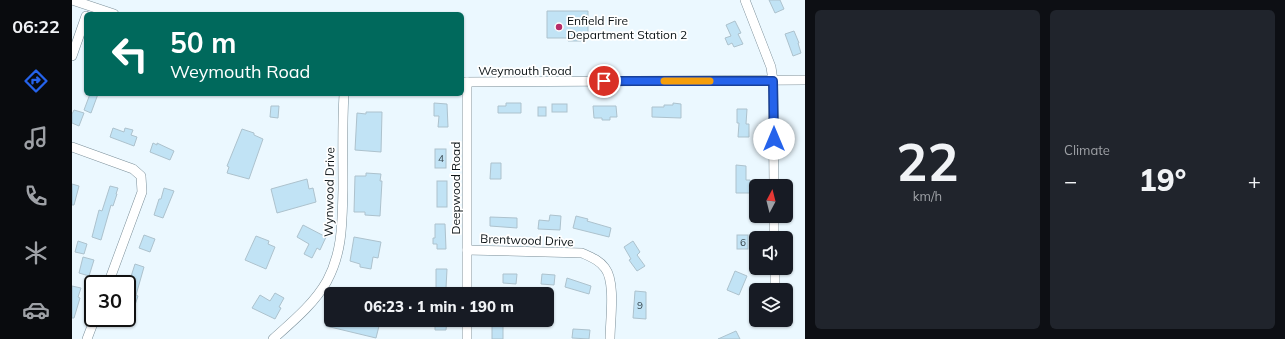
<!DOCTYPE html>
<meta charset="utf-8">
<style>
:root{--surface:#171b24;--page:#20242c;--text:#f1f3f6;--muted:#9ea1a6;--accent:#2563eb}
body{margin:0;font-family:Mulish,sans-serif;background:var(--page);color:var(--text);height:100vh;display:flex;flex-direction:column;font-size:15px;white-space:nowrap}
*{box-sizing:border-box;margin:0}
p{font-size:13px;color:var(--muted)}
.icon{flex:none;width:22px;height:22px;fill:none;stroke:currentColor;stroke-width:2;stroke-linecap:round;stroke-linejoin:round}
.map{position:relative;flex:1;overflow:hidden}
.side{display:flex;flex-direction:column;gap:10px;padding:10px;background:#0d0f14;width:480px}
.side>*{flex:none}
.hud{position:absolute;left:12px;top:12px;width:380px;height:84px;border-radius:6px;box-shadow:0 1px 3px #0004;background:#00695c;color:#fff;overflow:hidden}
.needle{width:26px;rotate:7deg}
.buttons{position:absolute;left:677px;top:179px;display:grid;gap:8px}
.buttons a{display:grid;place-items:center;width:44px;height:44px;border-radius:6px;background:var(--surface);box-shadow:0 1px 3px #0004;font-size:20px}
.speed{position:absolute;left:12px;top:275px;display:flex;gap:8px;font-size:20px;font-weight:700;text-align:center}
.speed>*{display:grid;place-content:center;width:52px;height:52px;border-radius:50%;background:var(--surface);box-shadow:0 1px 3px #0004;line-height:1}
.speed .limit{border:2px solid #111;border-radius:6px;background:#fff;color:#111}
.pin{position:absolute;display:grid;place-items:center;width:34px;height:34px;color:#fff;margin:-17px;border:2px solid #fff;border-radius:50%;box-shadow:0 1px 4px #0007}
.me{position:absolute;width:44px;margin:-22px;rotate:0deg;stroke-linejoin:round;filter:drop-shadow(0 0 3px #0008)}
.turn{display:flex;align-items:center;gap:14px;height:84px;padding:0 20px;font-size:18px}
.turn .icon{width:52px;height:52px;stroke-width:2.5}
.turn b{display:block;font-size:28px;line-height:34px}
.big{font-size:30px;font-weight:800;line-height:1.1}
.side .card{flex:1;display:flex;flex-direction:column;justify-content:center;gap:6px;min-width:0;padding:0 14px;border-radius:6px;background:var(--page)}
.side .dial{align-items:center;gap:0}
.dial b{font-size:52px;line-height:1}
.heat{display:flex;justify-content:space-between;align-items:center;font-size:22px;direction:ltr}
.side .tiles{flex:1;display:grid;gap:10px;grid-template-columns:repeat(2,1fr)}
.trip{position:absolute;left:252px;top:287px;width:230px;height:40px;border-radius:6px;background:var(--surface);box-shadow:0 1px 3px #0004;font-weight:800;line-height:40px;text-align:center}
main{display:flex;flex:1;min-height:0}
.dock{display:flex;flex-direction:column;width:72px;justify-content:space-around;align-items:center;background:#090b0e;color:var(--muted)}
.dock .icon{width:28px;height:28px}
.dock .on{color:var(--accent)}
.dock b{font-size:18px;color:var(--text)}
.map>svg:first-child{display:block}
</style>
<main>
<nav class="dock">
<b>06:22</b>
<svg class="icon on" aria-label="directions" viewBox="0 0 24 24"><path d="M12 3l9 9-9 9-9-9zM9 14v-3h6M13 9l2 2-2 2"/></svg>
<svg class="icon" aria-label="music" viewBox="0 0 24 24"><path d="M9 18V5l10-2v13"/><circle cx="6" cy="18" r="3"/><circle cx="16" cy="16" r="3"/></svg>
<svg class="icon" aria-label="phone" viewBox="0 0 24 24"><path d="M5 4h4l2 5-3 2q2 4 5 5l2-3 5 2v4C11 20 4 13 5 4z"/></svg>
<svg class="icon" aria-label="climate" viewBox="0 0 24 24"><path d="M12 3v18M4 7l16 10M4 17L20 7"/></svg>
<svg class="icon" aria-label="car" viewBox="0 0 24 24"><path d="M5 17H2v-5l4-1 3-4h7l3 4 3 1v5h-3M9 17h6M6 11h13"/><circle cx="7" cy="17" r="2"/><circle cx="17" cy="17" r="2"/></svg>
</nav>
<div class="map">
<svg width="733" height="339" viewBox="0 0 733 339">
<rect width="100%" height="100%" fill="#ebf8ff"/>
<!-- building -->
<g fill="#c1e3f5" stroke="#adc2cd">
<polygon points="697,0 708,0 712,9 703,13"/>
<polygon points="475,11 516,11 516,37 509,37 509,41 496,41 496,38 475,38"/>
<polygon points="663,21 669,33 666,34 671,44 662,47 660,43 656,45 653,38 659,36 654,25"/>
<polygon points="722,31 727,43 726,43 729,53 721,56 713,34"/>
<polygon points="18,94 26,94 19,113 12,110"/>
<polygon points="362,103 375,104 376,127 366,127 367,116 362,116"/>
<polygon points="434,103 449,103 449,113 426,113 426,106 434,106"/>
<polygon points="601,103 609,104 609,118 580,117 580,107 592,107 592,105 601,105"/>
<rect x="480" y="104" width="15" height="8"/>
<polygon points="199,106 207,106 206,118 198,117"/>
<polygon points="521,106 544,106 545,117 538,117 538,120 530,120 530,118 522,118"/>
<rect x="466" y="107" width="8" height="9"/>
<polygon points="665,109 675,109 674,124 677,124 677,137 666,137 667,123 665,123"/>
<polygon points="2,110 12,113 7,126 0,123 0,114"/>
<polygon points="294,112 310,112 309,152 283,150 285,113 294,114"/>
<polygon points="41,128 52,132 53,128 61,130 59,135 65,137 62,146 38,137"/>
<polygon points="170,129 182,133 182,135 191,139 177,179 155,173 157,167 155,166"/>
<polygon points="81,143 85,145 85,143 102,151 98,160 78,152"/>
<rect x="363" y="149" width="11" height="19"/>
<polygon points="419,163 429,163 429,179 418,179"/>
<polygon points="664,165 674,166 674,180 678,180 678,193 664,193"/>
<polygon points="294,173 309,174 308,181 310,181 308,216 293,215 293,212 282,212 283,176 294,176"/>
<polygon points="235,179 237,189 241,188 244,202 205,213 199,189"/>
<rect x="365" y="181" width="10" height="26"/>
<polygon points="0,184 7,186 2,205 0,205"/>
<polygon points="38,186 46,188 44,194 45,194 41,206 39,205 29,240 20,237 27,210 30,211"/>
<polygon points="92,188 102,191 91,218 82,215 87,199 89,199"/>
<polygon points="478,215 489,216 488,230 466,229 467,220 477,221"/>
<polygon points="504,216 516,219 515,221 539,228 537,237 501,228"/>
<polygon points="418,217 445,218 445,228 418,226"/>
<polygon points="363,224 373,224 374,249 365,249 365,244 361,244 361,238 363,238"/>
<polygon points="231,225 254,237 248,250 245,248 240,258 232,254 237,244 225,237"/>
<polygon points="72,235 83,239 78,252 67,248"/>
<rect x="665" y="235" width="11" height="14"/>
<polygon points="184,236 197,241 196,244 203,247 194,269 173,260"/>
<polygon points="282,237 309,242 306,258 301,257 299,269 288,267 288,264 278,261"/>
<polygon points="6,241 15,244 12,254 3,252"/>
<polygon points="561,241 568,252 565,255 573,266 565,271 557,260 559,259 552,247"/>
<polygon points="11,257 22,260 17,276 7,273"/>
<polygon points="63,264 72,267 64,295 66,296 61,311 55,308 55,289"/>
<polygon points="364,269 375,269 374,288 364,288"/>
<polygon points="663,271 675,276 667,295 655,290"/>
<polygon points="431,274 445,274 444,284 431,283"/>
<polygon points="470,274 483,275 482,285 469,284"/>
<polygon points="495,278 519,286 517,294 493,287"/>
<polygon points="0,286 9,288 6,297 8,298 2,318 0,318"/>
<polygon points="563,291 574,292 574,319 561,318"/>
<polygon points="203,293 212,298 207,307 209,308 203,319 180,308 188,295 198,301"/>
<polygon points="256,320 303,320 303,321 308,322 304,338 254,326"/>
<polygon points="363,320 375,320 374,330 363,330"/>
<rect x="420" y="324" width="11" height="15"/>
<polygon points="501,329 518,330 517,339 500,338"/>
<polygon points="664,331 668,339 646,339"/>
</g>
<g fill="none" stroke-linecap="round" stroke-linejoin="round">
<defs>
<g id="minor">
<polyline points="0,0 42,14"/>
<polyline points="673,0 699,67 701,81 702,186"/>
<polyline points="0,56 14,16"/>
<polyline points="390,82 733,80"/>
<polyline points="395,82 395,294"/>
<polyline points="0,147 61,169 69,176 70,192 36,284"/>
<polyline points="702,216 702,238"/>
<path d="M395,250L510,253C519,257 527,260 533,268C544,282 538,321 538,339"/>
<polyline points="703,268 703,290"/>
<polyline points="15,339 23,318"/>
<path d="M201,339C220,322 242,304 255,281C271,251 270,222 271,189C271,157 270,126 272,94"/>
<polyline points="395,339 395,320"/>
</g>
</defs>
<!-- minor casing -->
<use href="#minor" stroke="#7b8f99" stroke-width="10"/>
<!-- minor -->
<use href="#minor" stroke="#fff" stroke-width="9"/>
</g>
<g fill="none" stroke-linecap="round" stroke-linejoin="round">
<defs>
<polyline id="route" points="532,81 701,81 702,139"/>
</defs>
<!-- route casing -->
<use href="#route" stroke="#184099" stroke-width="10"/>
<!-- route -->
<use href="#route" stroke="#2563eb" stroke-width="7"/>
<!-- slow -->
<polyline stroke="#f59e0b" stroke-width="7" points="592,81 638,81"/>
</g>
<!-- markers -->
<circle fill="#b72d6a" stroke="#fff" stroke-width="1.5" cx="487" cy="27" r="4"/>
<g text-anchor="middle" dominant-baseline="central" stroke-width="3.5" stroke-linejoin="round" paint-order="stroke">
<!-- number labels -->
<g font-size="10" fill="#38474e">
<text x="369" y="158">4</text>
<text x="671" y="242">6</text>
<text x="568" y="305">9</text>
</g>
<!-- poi labels -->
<g font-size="12" fill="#0b1316" stroke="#fff" text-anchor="start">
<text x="495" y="20">Enfield Fire<tspan x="495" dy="14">Department Station 2</tspan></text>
</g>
<!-- street labels -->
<g font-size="12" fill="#0b1316" stroke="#fff">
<text x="453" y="70">Weymouth Road</text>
<text transform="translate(383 188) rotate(-90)">Deepwood Road</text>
<text transform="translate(257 192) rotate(-89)">Wynwood Drive</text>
<text transform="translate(455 240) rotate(2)">Brentwood Drive</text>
</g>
</g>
</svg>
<div class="buttons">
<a><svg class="needle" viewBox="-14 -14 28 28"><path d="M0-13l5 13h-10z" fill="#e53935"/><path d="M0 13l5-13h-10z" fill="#9ea1a6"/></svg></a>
<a><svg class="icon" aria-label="sound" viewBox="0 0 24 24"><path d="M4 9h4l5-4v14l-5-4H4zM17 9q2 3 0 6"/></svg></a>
<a><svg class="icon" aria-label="layers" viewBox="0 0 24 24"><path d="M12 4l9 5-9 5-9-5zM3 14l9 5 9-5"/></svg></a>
</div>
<div class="speed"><div class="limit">30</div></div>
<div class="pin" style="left:532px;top:81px;background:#d93025"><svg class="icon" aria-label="arrive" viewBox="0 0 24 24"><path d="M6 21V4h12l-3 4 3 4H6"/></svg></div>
<svg class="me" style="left:702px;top:139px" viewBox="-20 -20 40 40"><circle r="19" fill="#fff"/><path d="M0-13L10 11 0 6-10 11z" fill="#2563eb"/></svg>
<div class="trip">06:23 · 1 min · 190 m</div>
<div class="hud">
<div class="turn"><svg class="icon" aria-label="left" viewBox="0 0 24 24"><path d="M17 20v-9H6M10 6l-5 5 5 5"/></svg><div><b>50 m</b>Weymouth Road</div></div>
</div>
</div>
<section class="side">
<div class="tiles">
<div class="card dial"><b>22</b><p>km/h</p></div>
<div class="card"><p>Climate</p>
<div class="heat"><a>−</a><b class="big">19°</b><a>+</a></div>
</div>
</div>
</section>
</main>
